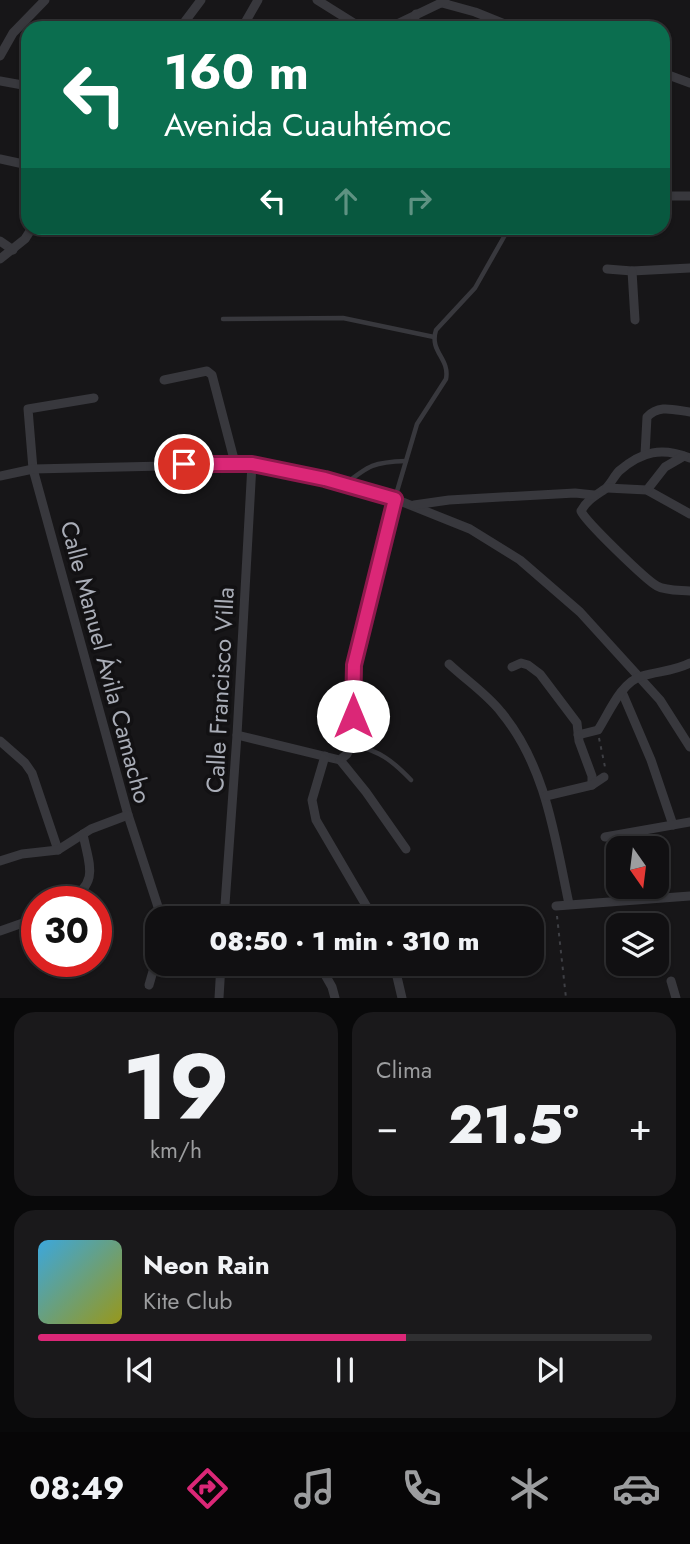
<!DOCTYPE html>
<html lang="es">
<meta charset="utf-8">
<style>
:root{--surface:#111012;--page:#1a191b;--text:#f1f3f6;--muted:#9c9d9f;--line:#303032;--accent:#db2777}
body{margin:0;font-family:Jost,sans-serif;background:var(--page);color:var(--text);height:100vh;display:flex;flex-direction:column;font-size:26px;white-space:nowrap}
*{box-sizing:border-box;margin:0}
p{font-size:23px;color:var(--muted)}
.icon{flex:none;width:38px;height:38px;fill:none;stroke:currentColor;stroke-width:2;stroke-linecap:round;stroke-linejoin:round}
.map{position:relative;height:998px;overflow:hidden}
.sheet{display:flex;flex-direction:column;gap:14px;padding:14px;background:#09090a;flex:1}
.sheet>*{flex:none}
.guide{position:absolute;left:21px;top:21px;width:649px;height:214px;border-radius:21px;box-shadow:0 2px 5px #0004,0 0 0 2px var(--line);background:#0b6e4f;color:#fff;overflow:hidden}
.needle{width:46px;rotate:166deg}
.controls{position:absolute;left:606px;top:836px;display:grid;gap:14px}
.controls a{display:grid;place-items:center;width:63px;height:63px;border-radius:14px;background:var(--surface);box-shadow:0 2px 5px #0004,0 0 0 2px var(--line);font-size:35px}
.speed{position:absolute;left:21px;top:886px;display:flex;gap:14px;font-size:35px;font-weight:700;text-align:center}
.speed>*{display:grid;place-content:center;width:91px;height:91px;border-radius:50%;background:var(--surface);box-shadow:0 2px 5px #0004,0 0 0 2px var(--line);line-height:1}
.speed .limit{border:10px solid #d22;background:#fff;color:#111}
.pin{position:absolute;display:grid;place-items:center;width:60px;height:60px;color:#fff;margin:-30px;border:4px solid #fff;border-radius:50%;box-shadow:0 2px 7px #0007}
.me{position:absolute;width:77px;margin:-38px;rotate:0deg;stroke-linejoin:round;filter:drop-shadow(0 0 5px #0008)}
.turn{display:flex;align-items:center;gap:24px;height:147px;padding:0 28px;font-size:32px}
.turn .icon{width:91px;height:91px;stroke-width:2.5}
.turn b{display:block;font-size:49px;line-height:60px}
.lanes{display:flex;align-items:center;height:66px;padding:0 28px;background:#0003;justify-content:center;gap:35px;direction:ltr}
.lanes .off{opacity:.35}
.big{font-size:52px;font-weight:800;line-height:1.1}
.sheet .tile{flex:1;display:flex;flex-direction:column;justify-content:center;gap:10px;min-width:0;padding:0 24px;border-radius:21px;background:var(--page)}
.sheet .dial{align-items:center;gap:0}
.dial b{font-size:91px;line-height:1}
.song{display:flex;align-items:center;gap:21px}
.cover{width:84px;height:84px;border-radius:10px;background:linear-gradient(135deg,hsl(200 70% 55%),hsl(60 70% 35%))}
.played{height:7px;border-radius:4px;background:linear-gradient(90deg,var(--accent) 60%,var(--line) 60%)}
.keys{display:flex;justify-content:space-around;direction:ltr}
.heat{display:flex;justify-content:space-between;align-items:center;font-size:38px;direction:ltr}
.sheet .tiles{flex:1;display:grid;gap:14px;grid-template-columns:1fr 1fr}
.tile:last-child{grid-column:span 2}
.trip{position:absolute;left:145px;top:906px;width:399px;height:70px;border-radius:21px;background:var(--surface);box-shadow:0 2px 5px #0004,0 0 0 2px var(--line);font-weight:800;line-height:70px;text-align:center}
.dock{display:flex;height:112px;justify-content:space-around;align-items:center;background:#070607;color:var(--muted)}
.dock .icon{width:49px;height:49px}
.dock .on{color:var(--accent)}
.dock b{font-size:32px;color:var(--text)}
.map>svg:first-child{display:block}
</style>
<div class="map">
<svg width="690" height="998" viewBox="0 0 690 998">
<rect width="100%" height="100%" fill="#171618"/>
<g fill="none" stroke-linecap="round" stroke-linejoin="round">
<!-- path -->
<g stroke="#3e3f44" stroke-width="2" stroke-dasharray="3.5 5" stroke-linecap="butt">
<polyline points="599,738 605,767"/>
<polyline points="557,916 566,998"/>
</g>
<!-- lane -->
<g stroke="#38383d" stroke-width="4.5">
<polyline points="223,319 343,318 434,337"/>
<path d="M344,485C369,465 374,462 406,461"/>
<path d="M395,498L417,424L446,379C450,358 429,352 436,330L475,288L509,228"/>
<path d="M353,744C380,752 391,759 411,780"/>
</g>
<!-- street -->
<g stroke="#38383d" stroke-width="9">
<polyline points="317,0 357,25 369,28"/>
<polyline points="442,3 475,12 515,28"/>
<polyline points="180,28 201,0"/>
<polyline points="242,28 258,0"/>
<polyline points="382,28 397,24 445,1"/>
<polyline points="412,28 416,14"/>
<polyline points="0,56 13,33 45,0"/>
<polyline points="663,73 690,83"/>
<polyline points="0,81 28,86"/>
<polyline points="0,159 28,165"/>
<polyline points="663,196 690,196"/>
<polyline points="0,241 13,250"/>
<polyline points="0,259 25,239 32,228"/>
<polyline points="607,269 632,271 690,268"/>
<polyline points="632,271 635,320"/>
<polyline points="164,380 207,371 212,375 235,463"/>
<polyline points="94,398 28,409 33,469 128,815 162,919"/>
<path d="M645,454L647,417C659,404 674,410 690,412"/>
<path d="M690,458C662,447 642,451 619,471C614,476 611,484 605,489C595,496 587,500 581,511C585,521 646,580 657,586C666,591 680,590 690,591"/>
<polyline points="0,476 33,469 252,464 325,479 395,499 470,529 520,560 580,612 660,700 690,747"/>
<polyline points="607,488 647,490 690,514"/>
<polyline points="647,490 665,467 684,456"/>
<polyline points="414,505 449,500 575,493 594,495"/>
<path d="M449,664C466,680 487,694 501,712C546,766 555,838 569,904"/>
<polyline points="512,667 521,663 528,665 540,674 577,723 579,741 592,776 592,785"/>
<polyline points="622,692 651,760 673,825"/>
<polyline points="237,735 340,760"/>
<path d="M578,735L598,730C609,713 621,682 642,676C659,671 675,671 690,663"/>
<polyline points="0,741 25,763 32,773 58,850"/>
<polyline points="325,756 312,800 316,820 374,919"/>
<polyline points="340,760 347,754 352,744 354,665 395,499"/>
<polyline points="340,760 366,792 406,849"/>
<polyline points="546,796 592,785 604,777"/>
<polyline points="605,837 690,822"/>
<polyline points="0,861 22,854 58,850 91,829 128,815"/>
<path d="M68,901C100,882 89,865 83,834"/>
<polyline points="556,906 690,896"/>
<polyline points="224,919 237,735 252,464"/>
<polyline points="0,931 37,918"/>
<polyline points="319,964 332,987 335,998"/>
<polyline points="394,964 402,998"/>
<polyline points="671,981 676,998"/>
<polyline points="149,985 158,954"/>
<polyline points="219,998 221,964"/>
</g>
</g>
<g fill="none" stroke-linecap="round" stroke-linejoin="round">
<defs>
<polyline id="route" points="184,464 252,464 325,479 395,499 354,665 353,716"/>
</defs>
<!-- route casing -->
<use href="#route" stroke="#8e194d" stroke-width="18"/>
<!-- route -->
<use href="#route" stroke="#db2777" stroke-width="12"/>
</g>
<g text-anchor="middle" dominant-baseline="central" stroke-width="7" stroke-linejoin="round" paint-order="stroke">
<!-- street labels -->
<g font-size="24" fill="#a9adb7" stroke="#121113">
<text transform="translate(106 662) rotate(75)">Calle Manuel Ávila Camacho</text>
<text transform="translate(220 690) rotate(-87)">Calle Francisco Villa</text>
</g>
</g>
</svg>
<div class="controls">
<a><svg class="needle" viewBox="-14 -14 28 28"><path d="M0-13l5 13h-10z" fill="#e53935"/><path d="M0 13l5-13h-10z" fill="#9c9d9f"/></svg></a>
<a><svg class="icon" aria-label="layers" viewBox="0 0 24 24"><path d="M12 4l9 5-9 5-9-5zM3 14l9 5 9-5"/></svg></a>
</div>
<div class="speed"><div class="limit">30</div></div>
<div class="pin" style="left:184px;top:464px;background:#d93025"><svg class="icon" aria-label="arrive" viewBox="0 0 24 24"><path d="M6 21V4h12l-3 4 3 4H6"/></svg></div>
<svg class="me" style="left:353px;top:716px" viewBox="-20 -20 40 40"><circle r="19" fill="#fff"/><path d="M0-13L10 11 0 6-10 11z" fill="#db2777"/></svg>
<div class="trip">08:50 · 1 min · 310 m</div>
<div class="guide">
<div class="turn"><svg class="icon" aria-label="left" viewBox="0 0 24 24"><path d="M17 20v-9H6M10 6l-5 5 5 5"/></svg><div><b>160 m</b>Avenida Cuauhtémoc</div></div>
<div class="lanes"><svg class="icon" aria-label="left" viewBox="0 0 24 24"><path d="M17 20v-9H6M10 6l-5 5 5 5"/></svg><svg class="icon off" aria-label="ahead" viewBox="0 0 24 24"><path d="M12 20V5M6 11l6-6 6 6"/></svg><svg class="icon off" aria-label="right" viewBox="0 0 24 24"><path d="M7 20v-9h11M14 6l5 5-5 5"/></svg></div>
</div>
</div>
<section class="sheet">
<div class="tiles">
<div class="tile dial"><b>19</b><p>km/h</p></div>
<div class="tile"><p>Clima</p>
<div class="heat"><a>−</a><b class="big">21.5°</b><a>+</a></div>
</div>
<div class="tile">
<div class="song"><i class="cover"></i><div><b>Neon Rain</b><p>Kite Club</p></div></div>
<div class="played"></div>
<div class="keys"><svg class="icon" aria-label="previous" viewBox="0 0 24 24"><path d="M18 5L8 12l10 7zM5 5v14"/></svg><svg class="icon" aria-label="pause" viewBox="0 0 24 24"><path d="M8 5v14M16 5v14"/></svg><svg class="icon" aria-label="next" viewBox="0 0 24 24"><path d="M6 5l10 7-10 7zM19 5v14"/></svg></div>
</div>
</div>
</section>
<nav class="dock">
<b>08:49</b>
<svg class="icon on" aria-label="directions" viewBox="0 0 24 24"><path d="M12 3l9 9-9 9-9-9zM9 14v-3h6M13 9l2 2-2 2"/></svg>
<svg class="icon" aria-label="music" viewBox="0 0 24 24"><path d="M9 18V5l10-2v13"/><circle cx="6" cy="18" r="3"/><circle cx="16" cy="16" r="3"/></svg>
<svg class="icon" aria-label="phone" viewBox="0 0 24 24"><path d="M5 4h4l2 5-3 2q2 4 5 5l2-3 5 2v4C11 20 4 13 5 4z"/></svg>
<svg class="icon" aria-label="climate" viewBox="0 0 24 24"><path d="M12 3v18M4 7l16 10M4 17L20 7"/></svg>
<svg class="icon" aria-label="car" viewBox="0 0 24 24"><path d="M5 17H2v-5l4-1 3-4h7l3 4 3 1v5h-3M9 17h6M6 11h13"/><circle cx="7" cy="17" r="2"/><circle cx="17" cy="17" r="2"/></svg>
</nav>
